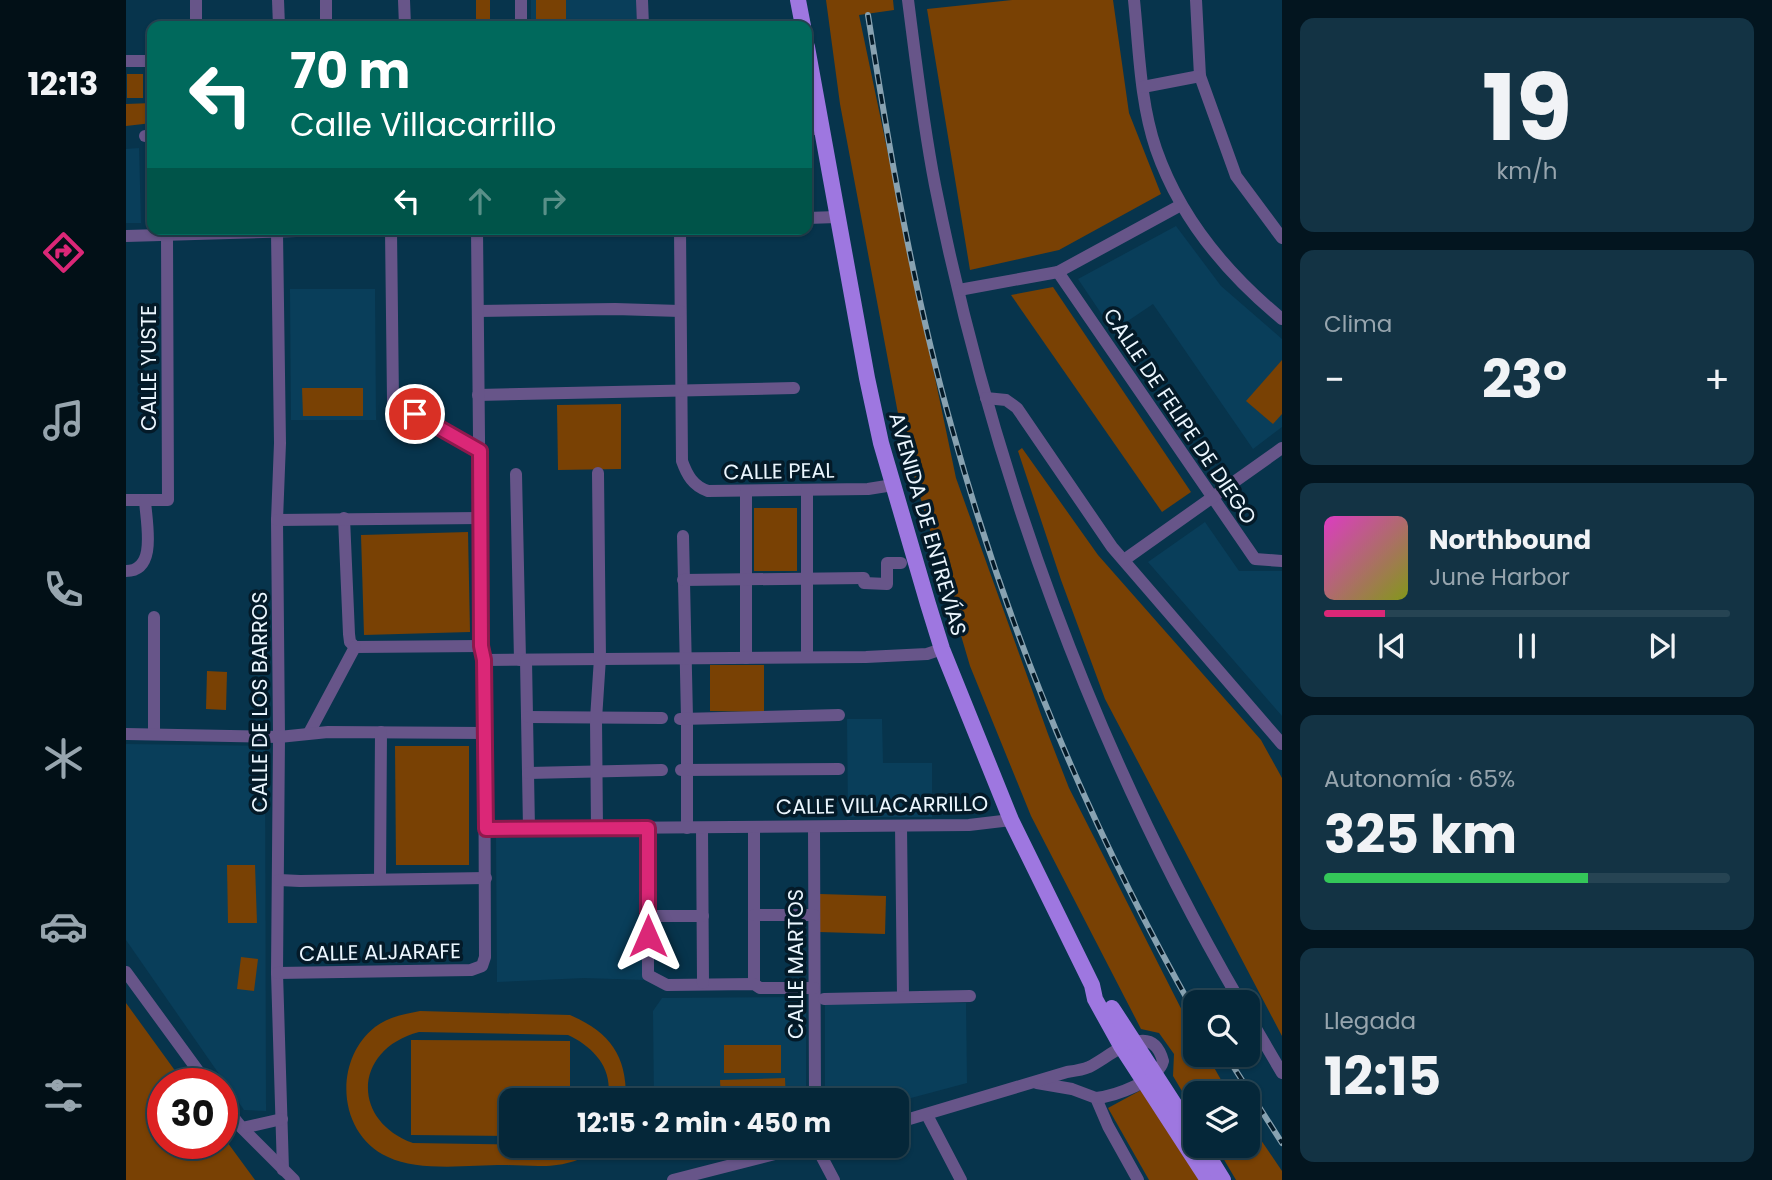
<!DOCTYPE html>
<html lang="es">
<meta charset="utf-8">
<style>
:root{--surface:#052739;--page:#133344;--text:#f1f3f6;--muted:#97a5ae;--line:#264453;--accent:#db2777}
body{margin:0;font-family:Poppins,sans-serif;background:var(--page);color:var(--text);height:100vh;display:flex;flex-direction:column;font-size:26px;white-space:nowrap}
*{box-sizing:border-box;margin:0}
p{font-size:23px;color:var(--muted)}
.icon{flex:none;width:38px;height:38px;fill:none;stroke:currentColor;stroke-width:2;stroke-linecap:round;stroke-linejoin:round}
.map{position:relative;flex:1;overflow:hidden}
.side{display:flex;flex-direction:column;gap:18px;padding:18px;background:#03151f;width:490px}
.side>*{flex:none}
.hud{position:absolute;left:21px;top:21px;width:665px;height:214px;border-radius:14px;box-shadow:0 2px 5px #0004,0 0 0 2px var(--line);background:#00695c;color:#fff;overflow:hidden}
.fabs{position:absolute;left:1057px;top:990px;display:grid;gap:14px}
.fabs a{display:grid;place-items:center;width:77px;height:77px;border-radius:14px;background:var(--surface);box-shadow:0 2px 5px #0004,0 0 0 2px var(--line);font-size:35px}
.speed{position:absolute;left:21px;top:1068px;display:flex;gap:14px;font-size:35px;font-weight:700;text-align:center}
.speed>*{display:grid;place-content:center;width:91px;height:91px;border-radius:50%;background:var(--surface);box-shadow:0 2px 5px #0004,0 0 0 2px var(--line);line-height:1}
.speed .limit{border:10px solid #d22;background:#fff;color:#111}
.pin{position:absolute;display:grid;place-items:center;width:60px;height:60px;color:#fff;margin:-30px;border:4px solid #fff;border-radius:50%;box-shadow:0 2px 7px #0007}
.me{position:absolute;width:77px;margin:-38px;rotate:0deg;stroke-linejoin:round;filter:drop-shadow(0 0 5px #0008)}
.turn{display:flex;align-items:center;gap:24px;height:147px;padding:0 28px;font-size:32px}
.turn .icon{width:91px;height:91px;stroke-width:2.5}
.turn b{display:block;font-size:49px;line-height:60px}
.lanes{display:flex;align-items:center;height:66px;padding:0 28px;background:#0003;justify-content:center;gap:35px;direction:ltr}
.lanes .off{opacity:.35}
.big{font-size:52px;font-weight:700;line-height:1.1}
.side .card{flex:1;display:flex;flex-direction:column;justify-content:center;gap:10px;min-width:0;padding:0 24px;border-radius:14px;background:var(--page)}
.side .dial{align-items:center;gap:0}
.dial b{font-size:91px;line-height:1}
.song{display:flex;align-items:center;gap:21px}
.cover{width:84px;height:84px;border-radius:10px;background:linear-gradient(135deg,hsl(310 70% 55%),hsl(70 70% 35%))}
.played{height:7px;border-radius:4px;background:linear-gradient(90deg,var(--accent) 15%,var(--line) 15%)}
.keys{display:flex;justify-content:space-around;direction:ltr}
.heat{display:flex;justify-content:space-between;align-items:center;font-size:38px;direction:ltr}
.charge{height:10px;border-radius:5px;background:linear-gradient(90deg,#34c759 65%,var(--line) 0)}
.trip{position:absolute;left:373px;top:1088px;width:410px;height:70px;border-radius:14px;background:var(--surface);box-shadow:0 2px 5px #0004,0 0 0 2px var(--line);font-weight:700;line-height:70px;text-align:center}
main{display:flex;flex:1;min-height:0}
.dock{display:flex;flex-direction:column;width:126px;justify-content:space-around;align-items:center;background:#021017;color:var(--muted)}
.dock .icon{width:49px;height:49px}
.dock .active{color:var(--accent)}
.dock b{font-size:32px;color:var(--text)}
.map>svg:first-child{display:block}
</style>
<main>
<nav class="dock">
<b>12:13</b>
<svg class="icon active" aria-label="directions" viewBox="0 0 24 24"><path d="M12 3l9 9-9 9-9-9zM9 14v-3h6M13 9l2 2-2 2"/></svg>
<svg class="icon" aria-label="music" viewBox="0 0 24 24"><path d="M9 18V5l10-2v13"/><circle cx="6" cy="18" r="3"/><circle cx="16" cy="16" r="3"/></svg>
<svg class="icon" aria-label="phone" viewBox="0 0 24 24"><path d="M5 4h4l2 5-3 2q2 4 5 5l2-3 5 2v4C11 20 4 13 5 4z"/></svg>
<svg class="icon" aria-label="climate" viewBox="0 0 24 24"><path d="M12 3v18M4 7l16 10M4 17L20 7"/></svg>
<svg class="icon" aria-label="car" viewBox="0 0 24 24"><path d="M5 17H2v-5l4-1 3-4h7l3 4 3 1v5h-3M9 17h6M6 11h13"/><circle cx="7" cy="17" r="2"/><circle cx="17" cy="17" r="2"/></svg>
<svg class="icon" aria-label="filters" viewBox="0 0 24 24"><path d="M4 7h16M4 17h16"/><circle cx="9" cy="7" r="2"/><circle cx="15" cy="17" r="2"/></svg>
</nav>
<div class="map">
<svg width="1156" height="1180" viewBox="0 0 1156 1180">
<rect width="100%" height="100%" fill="#07344c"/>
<!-- built -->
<g fill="#093e5a">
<polygon points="405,0 510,0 511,26 405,26"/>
<polygon points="13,148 15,223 0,223 0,149"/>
<polygon points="1050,226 1095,286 1156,339 1156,427 1127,449 1027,304 987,331 952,279"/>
<polygon points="164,289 249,289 250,420 165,420"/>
<polygon points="1079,522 1113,571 1156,571 1156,716 1022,562"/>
<polygon points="721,719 756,719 757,763 806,763 806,817 722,817"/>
<polygon points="0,744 139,746 140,1111 118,1110 0,940"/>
<polygon points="518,836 519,980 458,978 371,982 370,838"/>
<polygon points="680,997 680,1101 528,1101 527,1011 536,998"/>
<polygon points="840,1003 841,1083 770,1102 699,1101 699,1004"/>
<polygon points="528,1146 578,1146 528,1160"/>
</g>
<!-- green -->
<g fill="#794104">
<rect x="350" y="0" width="14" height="23"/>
<rect x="410" y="0" width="30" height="26"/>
<polygon points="700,0 767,0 768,10 733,15 830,478 922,734 943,788 1069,1036 1069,1055 1081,1055 1103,1094 1069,1094 1069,1113 1047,1076 1048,1054 1033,1033 1015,1029 905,816 844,666 776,435 714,104"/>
<polygon points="886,0 987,0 1003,113 1035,194 933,250 844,270 801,9"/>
<rect x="1" y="74" width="16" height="24"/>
<polygon points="26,103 26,123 0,126 0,104"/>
<polygon points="927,287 1065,492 1036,512 885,295"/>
<polygon points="1156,360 1156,414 1147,424 1120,401"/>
<polygon points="176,388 237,388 237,416 177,416"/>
<polygon points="495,404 495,469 432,470 431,405"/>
<polygon points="896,448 972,555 1135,740 1156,778 1156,1036 979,699 935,580 892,451"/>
<rect x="628" y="508" width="43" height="63"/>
<polygon points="342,532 344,632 238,635 235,535"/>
<polygon points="584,665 638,665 638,712 584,711"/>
<polygon points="81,671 101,672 100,710 80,709"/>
<polygon points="269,746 343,746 343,865 270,865"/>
<polygon points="101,865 129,865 131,923 102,923"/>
<polygon points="694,894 760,896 759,934 693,932"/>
<polygon points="115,957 132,959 128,991 111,989"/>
<polygon points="0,1003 58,1083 37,1083 37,1143 96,1143 96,1135 129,1180 0,1180"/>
<path d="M294,1011L444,1015C485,1033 501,1056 500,1101H481C489,1070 468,1047 442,1035L293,1032C228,1049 224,1120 287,1143L475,1146C444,1171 416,1166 378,1165C343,1165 293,1172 262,1157C211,1134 207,1060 249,1027C262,1017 278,1014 294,1011Z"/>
<polygon points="285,1040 444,1041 444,1101 385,1101 385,1136 285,1135"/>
<rect x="598" y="1045" width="57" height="28"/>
<polygon points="659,1078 660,1101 595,1101 594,1080"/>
<polygon points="1017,1089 1074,1180 1023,1180 982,1108"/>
<polygon points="1122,1121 1156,1171 1156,1180 1110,1180 1090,1146 1122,1146"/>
</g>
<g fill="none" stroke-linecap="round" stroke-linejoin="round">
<!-- minor -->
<g stroke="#675589" stroke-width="12">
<polyline points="70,0 70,26"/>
<polyline points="152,0 153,26"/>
<polyline points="200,0 200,26"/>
<polyline points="278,0 279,26"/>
<polyline points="395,0 395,26"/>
<polyline points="516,0 517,26"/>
<path d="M782,0C790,62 797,124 809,185C866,471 968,751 1115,1003"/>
<path d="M1008,0C1013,49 1014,102 1030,149C1054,218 1100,273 1156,319"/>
<polyline points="1070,0 1074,76 1110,176 1156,238"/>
<polyline points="0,61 26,61"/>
<polyline points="1017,87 1074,76"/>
<polyline points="681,129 695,129"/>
<polyline points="19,136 26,136"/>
<polyline points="681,218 711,217"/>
<path d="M554,229L556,461C561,475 567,486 582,491L742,489L767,485"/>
<polyline points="265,230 267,401 354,451"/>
<polyline points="151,233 154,443 151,520 153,737 151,973 157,1170"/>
<polyline points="0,236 205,230 313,229"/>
<polyline points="932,272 1129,559 1156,561"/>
<polyline points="833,290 932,272 1055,205"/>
<polyline points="352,311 489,309 554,311"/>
<polyline points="352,395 668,388"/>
<polyline points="860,398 880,400 891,408 986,547 1156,744"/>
<polyline points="390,474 394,660"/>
<polyline points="620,491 620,658"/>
<polyline points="0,500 42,500 41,235"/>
<polyline points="218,518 223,634 224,642 229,647"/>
<polyline points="151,520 354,518"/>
<polyline points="557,536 561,718 561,828"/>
<polyline points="998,560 1156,448"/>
<path d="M0,571C32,571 20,522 19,500"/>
<polyline points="557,580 738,578"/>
<polyline points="738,583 761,584 761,563 775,563"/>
<polyline points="28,617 28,733"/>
<polyline points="229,647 355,646"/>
<polyline points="681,657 681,490"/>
<polyline points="358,660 740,657 801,654 816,649"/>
<polyline points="400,660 403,829"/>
<polyline points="402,717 536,718"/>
<polyline points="554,719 713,715"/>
<polyline points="183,733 229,647"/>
<polyline points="0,734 153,737 202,732 359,733"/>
<polyline points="555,770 713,769"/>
<polyline points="402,773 536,770"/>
<polyline points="775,826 777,997"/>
<polyline points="628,827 628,984"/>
<polyline points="688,827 689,1101"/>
<polyline points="522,828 522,975 541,985 628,984 634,988 688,988"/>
<polyline points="576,828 577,983"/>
<polyline points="360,829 843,825 885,820"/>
<polyline points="471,829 470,719 474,658 472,473"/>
<polyline points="254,879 255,732"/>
<polyline points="153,880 174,881 360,878"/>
<polyline points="628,915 688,915"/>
<polyline points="522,916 577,916"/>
<polyline points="0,972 81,1083"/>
<polyline points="151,973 345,970 356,966 359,957 358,660 355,646 351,229"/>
<polyline points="698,999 844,996"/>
<polyline points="1122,1015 1156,1073"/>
<polyline points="911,1083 946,1089 970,1098 982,1126 1012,1180"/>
<polyline points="96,1103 116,1128 168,1180"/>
<polyline points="801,1115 835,1180"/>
<path d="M770,1123L941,1072C948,1071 956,1070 963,1067C984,1057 1025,1017 1037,1061C1032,1081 989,1096 970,1098"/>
<polyline points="116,1128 156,1119"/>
<polyline points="690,1146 708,1180"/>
<polyline points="547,1180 680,1146"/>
</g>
<!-- major -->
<g stroke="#9e77e0" stroke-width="16">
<polyline points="672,0 677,26"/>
<polyline points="681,47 741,378 755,443 802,604 816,649 885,820 966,985 969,999 995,1046 1082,1180"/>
<polyline points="986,1008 1069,1136"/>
<polyline points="1076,1146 1097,1180"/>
</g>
<defs>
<g id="rail">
<path d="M742,15C764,155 788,295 827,432C883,635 965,830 1069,1013"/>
<polyline points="1100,1055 1156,1143"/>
</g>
</defs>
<!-- rail casing -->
<use href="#rail" stroke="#88a2b1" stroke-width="6"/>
<!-- rail -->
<use href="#rail" stroke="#041a28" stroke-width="3.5" stroke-dasharray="10" stroke-linecap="butt"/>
</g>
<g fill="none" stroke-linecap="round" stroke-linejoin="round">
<defs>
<polyline id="route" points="289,414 354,451 355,646 358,660 360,829 522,828 522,936"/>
</defs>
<!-- route casing -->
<use href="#route" stroke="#8e194d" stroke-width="18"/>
<!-- route -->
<use href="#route" stroke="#db2777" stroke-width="12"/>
</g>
<g text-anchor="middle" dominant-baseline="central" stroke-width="7" stroke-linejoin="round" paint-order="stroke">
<!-- street labels -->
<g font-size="21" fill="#ebf6fe" stroke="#041a28">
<text transform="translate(22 368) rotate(-90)">CALLE YUSTE</text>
<text transform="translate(1054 416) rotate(56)">CALLE DE FELIPE DE DIEGO</text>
<text transform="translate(653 471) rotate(-1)">CALLE PEAL</text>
<text transform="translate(802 524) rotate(74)">AVENIDA DE ENTREVÍAS</text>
<text transform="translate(133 702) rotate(-90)">CALLE DE LOS BARROS</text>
<text transform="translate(756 805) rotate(-1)">CALLE VILLACARRILLO</text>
<text transform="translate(254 952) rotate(-1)">CALLE ALJARAFE</text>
<text transform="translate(669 964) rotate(-90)">CALLE MARTOS</text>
</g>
</g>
</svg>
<div class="fabs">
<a><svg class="icon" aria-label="search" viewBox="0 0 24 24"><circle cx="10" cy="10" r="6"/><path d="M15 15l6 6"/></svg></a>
<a><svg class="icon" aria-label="layers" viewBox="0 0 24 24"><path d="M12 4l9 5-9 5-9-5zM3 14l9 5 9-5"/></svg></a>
</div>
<div class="speed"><div class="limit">30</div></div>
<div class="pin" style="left:289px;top:414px;background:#d93025"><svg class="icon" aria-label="arrive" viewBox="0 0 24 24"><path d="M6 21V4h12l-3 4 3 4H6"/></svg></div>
<svg class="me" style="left:522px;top:936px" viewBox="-20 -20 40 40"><path d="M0-17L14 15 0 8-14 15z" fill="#db2777" stroke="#fff" stroke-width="4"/></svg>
<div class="trip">12:15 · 2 min · 450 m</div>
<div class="hud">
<div class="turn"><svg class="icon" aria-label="left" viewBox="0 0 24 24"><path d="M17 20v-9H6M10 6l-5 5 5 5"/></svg><div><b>70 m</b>Calle Villacarrillo</div></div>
<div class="lanes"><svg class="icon" aria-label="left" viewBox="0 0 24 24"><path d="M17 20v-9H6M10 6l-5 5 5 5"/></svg><svg class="icon off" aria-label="ahead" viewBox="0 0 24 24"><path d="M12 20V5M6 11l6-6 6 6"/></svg><svg class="icon off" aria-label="right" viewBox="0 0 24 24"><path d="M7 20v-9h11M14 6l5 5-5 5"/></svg></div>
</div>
</div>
<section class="side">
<div class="card dial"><b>19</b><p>km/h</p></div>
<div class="card"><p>Clima</p>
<div class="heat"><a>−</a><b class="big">23°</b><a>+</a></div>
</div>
<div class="card">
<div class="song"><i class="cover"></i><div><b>Northbound</b><p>June Harbor</p></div></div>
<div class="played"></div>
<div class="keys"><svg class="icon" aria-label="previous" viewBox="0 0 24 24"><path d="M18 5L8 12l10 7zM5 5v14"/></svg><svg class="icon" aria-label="pause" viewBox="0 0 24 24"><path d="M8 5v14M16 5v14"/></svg><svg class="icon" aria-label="next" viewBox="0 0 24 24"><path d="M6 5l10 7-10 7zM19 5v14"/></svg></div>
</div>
<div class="card"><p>Autonomía · 65%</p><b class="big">325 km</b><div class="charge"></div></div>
<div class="card"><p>Llegada</p><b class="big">12:15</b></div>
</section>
</main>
